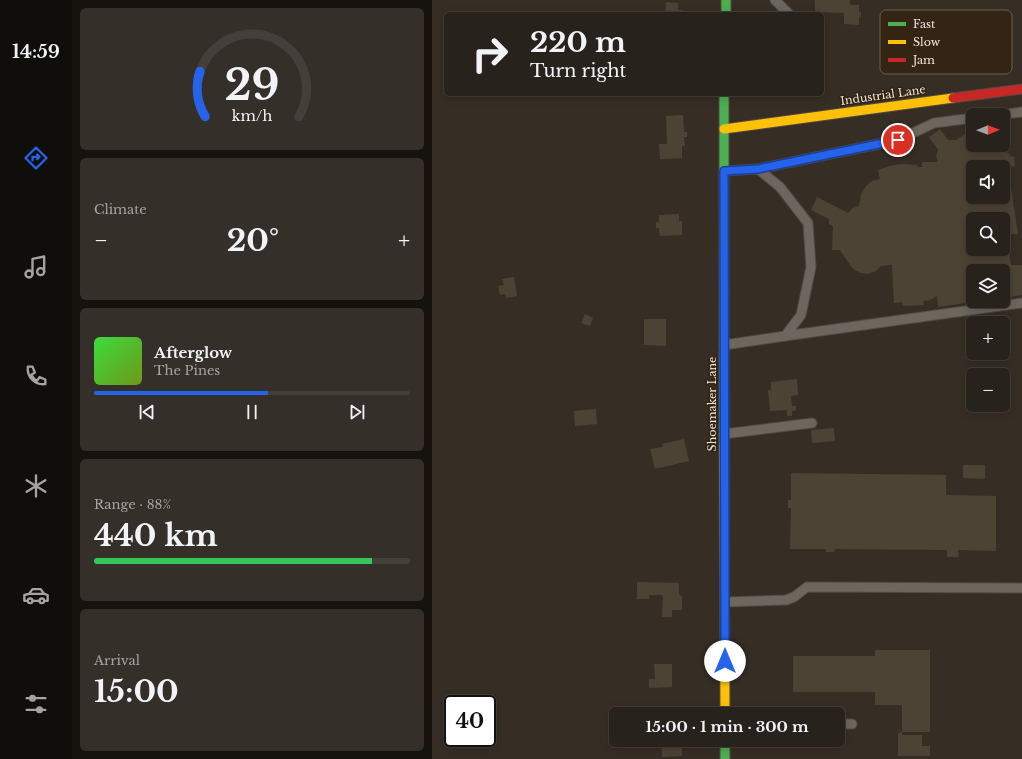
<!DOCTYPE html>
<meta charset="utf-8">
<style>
:root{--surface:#28221c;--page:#342f29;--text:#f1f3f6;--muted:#a5a4a3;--line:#443f3b;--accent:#2563eb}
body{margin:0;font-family:"Libre Baskerville",serif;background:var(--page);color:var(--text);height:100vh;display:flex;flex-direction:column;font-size:15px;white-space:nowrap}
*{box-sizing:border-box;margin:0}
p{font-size:13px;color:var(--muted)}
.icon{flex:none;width:22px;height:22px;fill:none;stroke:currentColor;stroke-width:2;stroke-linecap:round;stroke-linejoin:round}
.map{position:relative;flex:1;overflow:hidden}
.side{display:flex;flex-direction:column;gap:8px;padding:8px;background:#16130f;width:360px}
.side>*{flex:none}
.hud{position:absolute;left:12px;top:12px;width:380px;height:84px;border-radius:6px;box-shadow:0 2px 10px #0003,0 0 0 1px var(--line);background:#28221c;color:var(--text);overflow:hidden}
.needle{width:26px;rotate:89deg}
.buttons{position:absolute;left:534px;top:108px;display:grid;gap:8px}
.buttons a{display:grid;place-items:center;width:44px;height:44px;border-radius:6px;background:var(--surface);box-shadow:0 2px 10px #0003,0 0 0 1px var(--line);font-size:20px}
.speed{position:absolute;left:12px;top:695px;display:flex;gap:8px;font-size:20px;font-weight:700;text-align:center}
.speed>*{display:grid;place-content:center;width:52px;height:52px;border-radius:50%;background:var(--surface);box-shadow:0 2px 10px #0003,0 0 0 1px var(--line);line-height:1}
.speed .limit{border:2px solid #111;border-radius:6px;background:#fff;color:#111}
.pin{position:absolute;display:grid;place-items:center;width:34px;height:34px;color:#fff;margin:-17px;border:2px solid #fff;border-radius:50%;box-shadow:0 1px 4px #0007}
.me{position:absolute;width:44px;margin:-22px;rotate:0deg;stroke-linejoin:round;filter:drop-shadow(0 0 3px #0008)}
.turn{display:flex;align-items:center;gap:14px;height:84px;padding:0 20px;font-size:18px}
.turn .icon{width:52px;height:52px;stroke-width:2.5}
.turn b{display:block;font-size:28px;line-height:34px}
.big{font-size:30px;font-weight:700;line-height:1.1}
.side .tile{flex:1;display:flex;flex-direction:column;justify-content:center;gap:6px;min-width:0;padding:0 14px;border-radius:6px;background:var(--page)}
.side .dial{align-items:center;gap:0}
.dial svg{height:104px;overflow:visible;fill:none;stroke:var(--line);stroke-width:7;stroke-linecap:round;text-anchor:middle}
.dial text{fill:var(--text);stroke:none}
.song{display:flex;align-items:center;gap:12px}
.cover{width:48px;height:48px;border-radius:6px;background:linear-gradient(135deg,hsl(120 70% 55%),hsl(80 70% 35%))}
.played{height:4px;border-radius:2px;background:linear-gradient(90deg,var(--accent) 55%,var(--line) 55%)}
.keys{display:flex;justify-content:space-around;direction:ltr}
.heat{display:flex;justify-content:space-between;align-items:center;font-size:22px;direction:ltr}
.charge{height:6px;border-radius:3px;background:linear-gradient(90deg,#34c759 88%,var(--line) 0)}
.trip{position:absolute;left:177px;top:707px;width:236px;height:40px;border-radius:6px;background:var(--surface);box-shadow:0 2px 10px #0003,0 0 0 1px var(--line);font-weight:700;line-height:40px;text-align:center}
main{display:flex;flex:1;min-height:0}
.tab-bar{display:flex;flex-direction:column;width:72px;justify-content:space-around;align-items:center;background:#100e0b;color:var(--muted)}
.tab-bar .icon{width:28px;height:28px}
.tab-bar .on{color:var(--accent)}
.tab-bar b{font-size:18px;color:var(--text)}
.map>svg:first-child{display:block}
</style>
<main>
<nav class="tab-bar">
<b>14:59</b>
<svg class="icon on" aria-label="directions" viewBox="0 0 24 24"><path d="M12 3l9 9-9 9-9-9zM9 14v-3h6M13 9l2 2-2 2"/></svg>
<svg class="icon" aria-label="music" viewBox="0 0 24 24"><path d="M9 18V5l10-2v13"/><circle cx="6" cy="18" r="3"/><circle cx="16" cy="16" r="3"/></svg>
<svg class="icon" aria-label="phone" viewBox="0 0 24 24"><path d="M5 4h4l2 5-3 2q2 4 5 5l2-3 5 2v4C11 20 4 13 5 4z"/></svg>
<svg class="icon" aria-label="climate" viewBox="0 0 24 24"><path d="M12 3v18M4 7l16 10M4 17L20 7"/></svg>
<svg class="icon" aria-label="car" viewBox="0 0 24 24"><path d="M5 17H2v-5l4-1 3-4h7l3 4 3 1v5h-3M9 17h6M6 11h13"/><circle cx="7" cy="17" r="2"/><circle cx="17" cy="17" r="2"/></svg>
<svg class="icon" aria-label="filters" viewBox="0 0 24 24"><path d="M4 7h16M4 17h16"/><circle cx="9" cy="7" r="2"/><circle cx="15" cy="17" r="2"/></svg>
</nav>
<section class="side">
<div class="tile dial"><svg viewBox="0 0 100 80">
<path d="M14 69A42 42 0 1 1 86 69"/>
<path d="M14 69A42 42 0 0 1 10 34" stroke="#2563eb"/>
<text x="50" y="56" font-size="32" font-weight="700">29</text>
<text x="50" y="72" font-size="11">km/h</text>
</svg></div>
<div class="tile"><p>Climate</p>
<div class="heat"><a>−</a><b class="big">20°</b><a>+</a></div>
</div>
<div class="tile">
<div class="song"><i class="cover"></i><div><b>Afterglow</b><p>The Pines</p></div></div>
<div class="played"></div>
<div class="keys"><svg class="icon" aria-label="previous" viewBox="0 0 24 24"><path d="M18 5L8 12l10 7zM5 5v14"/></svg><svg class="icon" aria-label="pause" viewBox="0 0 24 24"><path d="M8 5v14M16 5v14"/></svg><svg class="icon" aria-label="next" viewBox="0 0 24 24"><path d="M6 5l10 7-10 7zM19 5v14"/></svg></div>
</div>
<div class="tile"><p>Range · 88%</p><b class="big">440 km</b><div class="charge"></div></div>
<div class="tile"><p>Arrival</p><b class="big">15:00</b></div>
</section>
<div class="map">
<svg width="590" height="759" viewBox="0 0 590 759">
<rect width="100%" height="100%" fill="#362e25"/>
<!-- building -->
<g fill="#4d4335" fill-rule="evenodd">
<polygon points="383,0 418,0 418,5 427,5 427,12 429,12 429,17 427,16 427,25 412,24 412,13 383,12"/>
<polygon points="234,2 246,3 246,10 251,10 251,14 233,14"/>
<polygon points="251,115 252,132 255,132 255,137 252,137 253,146 250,146 250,158 228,159 227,144 235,144 234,116"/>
<path d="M508,129L516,140H524L534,133L541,130V145H571V142H574L575,153L578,154V156L582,157L583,166L576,167L586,234H574L579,265H590V295L571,298V271H541V302L506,307L505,296L498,300L491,301L492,305L471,306L470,302L462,303L460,265L449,266L444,271L436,274L429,273L423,270L418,265L408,250H400L401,226L397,224V219L379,210L385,197L416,213L421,208L427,206L429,195L434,186L440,181L448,179L446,170L457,166L469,164L485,165V167H490V162H506L504,156L506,150L497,137ZM541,167H571V197H541ZM541,219H571V249H541Z"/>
<polygon points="247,214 247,221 250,221 250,235 228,236 227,228 224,228 224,222 227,222 227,215"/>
<polygon points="82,277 85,296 74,298 73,294 68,295 66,286 72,285 70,279"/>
<polygon points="153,314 161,318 158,326 149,323"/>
<polygon points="212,319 234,319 234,346 212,345"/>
<polygon points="365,379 366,395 359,396 360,406 364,406 364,410 360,411 360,416 355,416 355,410 338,411 336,390 339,390 339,382"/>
<polygon points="164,409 165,424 143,426 142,411"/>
<polygon points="402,428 403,441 380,443 379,430"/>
<polygon points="252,439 257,461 223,469 218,449 231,447 230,444"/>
<polygon points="531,465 553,465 553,479 531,478"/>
<polygon points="359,473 514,475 514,495 564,496 564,551 526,550 527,557 515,557 515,550 403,549 402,552 394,552 394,549 358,549 359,508 356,508 356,500 359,500"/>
<polygon points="205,582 247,583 247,595 250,596 250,610 240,610 240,617 230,617 231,595 217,595 217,599 205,599"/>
<polygon points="443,650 498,650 498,732 470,732 470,705 443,705 443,692 361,692 361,656 443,656"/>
<polygon points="222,664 240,664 240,687 217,688 217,679 223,679"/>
<polygon points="470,732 470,735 490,735 490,746 498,746 498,756 466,756 466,733"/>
<polygon points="229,740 247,740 247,743 250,743 250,756 230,757"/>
</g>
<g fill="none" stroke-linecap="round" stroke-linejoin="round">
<defs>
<g id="lane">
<polyline points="343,0 357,14"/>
<polyline points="567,115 590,112"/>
<polyline points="326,169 466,140 502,123 541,118"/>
<polyline points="353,336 590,303"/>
<polyline points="292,345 353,336 369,315 379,267 376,223 348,187 326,169 292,171"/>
<polyline points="292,434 380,423"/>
<polyline points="293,602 354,600 362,597 375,587 590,588"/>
<polyline points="406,724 420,724"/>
</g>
<g id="fast">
<polyline points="294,0 294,14"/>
<polyline points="292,94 292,446"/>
<polyline points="293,740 293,759"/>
</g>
<g id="slow">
<polyline points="292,129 521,98"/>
<polyline points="292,446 293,714"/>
</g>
<polyline id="jam" points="521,98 590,89"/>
</defs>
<!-- lane casing -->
<use href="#lane" stroke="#534b43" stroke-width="11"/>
<!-- fast casing -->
<use href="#fast" stroke="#534b43" stroke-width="11"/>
<!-- slow casing -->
<use href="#slow" stroke="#534b43" stroke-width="11"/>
<!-- jam casing -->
<use href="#jam" stroke="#534b43" stroke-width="11"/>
<!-- lane -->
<use href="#lane" stroke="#6c665f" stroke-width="9"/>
<!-- fast -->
<use href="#fast" stroke="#4caf50" stroke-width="9"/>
<!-- slow -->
<use href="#slow" stroke="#ffc107" stroke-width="9"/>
<!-- jam -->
<use href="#jam" stroke="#c62828" stroke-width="9"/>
</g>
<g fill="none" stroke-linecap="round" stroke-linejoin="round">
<defs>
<polyline id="route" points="293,661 292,171 326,169 466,140"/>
</defs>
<!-- route casing -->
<use href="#route" stroke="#184099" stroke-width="10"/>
<!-- route -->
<use href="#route" stroke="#2563eb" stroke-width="7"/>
</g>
<g text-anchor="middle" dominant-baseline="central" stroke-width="3" stroke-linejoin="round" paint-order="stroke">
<!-- street labels -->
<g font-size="11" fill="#efe5da" stroke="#332414">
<text transform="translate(451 95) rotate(-8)">Industrial Lane</text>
<text transform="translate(280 404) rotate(-90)">Shoemaker Lane</text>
</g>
</g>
<!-- legend -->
<rect x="448" y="10" width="132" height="64" rx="6" fill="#332414" stroke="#6b5e4f" stroke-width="1"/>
<rect x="456" y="22" width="18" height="4" fill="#4caf50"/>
<rect x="456" y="40" width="18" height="4" fill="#ffc107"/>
<rect x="456" y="58" width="18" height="4" fill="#c62828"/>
<g font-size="11" fill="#efe5da">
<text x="481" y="28">Fast</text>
<text x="481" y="46">Slow</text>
<text x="481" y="64">Jam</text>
</g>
</svg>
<div class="buttons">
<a><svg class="needle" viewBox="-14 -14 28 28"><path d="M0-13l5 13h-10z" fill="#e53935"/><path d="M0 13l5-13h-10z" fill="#a5a4a3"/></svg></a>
<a><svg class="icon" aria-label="sound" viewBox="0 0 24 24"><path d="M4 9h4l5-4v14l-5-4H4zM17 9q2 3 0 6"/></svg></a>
<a><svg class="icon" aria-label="search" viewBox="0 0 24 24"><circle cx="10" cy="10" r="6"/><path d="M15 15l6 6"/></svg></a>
<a><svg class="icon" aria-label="layers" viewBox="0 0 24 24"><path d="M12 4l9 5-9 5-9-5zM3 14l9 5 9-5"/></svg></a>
<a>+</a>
<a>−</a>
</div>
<div class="speed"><div class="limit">40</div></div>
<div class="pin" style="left:466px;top:140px;background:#d93025"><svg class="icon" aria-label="arrive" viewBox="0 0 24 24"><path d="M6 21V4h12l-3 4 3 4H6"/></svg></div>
<svg class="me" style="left:293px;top:661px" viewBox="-20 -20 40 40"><circle r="19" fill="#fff"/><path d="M0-13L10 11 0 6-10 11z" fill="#2563eb"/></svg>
<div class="trip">15:00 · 1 min · 300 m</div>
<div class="hud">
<div class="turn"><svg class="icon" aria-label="right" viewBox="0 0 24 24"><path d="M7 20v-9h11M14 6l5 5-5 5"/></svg><div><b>220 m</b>Turn right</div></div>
</div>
</div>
</main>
